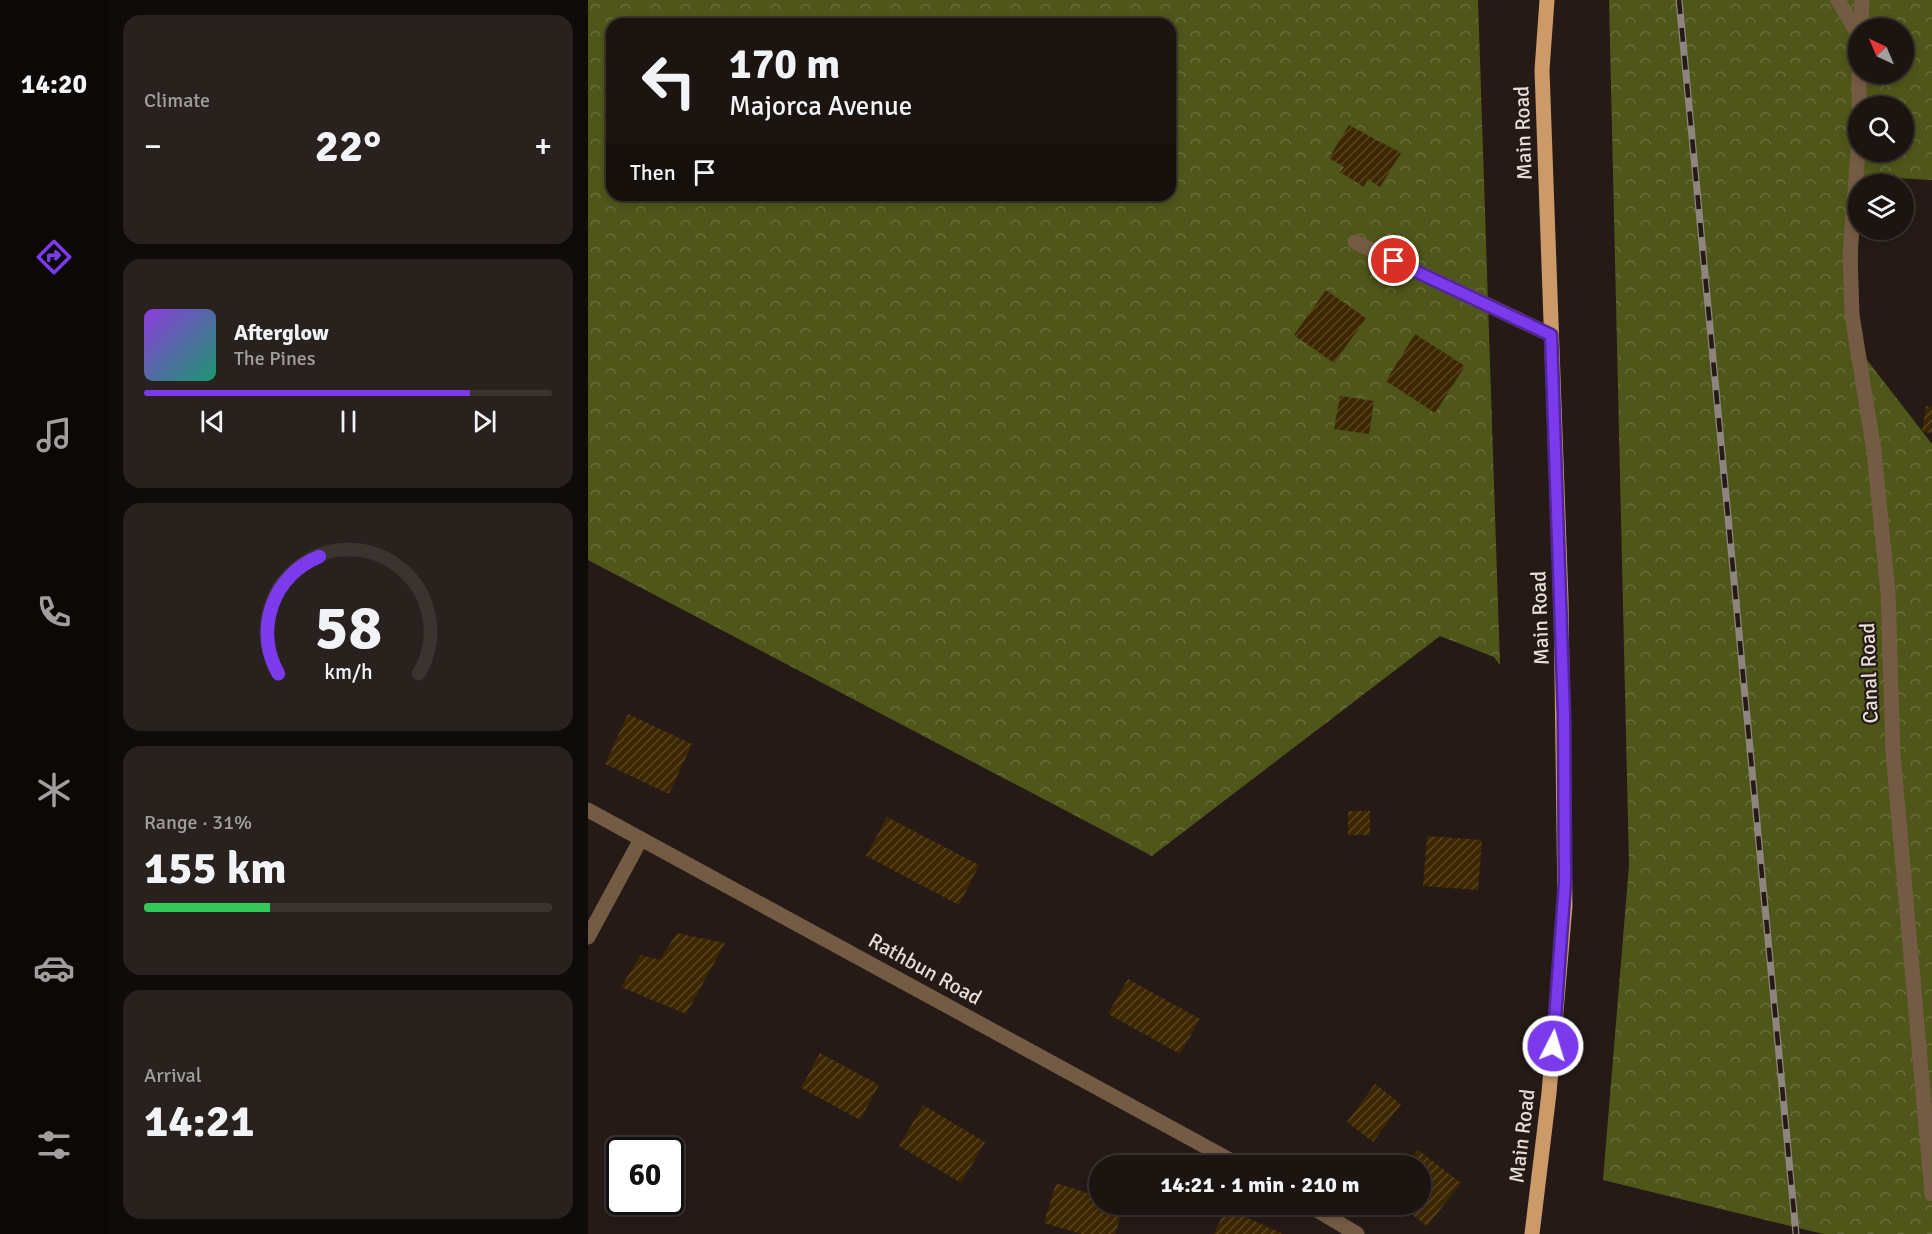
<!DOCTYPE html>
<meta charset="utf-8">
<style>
:root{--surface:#1c1410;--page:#29211e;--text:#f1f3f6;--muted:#a09e9f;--line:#3a3330;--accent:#7c3aed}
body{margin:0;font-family:Signika,sans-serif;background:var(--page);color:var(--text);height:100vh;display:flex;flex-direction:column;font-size:22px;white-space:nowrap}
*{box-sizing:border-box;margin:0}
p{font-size:20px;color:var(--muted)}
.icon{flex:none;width:33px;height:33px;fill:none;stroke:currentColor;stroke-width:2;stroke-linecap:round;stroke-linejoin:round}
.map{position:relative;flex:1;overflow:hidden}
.details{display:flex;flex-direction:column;gap:15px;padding:15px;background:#0f0b09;width:480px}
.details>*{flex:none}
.hud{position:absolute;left:18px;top:18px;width:570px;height:183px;border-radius:18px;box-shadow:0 3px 9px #0003,0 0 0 2px var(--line);background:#1c1410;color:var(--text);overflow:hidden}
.needle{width:39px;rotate:316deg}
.fabs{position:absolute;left:1260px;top:18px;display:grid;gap:12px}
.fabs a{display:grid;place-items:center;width:66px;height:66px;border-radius:50%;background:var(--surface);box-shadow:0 3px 9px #0003,0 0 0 2px var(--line);font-size:30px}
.speed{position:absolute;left:18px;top:1137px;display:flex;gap:12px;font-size:30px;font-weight:700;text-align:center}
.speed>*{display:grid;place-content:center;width:78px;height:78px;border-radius:50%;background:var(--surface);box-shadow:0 3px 9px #0003,0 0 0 2px var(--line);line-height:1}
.speed .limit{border:3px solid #111;border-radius:9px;background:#fff;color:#111}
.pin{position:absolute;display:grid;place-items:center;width:51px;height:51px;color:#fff;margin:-26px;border:3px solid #fff;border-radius:50%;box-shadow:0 2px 6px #0007}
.me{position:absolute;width:66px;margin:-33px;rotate:5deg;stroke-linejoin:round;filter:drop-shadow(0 0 4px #0008)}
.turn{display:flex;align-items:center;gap:21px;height:126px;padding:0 24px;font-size:27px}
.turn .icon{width:78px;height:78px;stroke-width:2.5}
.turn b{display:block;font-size:42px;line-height:51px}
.then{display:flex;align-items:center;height:57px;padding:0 24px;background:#0003;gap:12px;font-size:22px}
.big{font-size:45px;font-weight:800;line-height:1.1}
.details .tile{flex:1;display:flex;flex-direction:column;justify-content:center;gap:9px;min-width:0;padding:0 21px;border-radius:18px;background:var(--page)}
.details .dial{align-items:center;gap:0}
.dial svg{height:156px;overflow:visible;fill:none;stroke:var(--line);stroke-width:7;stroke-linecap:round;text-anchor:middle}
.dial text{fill:var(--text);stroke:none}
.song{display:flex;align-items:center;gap:18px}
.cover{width:72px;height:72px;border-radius:9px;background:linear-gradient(135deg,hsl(270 70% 55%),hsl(160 70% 35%))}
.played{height:6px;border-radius:3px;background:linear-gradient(90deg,var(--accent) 80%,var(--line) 80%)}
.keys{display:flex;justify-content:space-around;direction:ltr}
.heat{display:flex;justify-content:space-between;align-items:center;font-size:33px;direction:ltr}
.charge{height:9px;border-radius:4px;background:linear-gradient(90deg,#34c759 31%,var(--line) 0)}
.trip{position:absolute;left:501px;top:1155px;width:342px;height:60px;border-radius:30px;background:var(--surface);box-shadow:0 3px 9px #0003,0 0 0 2px var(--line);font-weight:800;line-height:60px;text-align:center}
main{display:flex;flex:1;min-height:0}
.tabs{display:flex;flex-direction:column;width:108px;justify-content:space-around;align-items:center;background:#0b0806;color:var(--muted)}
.tabs .icon{width:42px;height:42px}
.tabs .current{color:var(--accent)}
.tabs b{font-size:27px;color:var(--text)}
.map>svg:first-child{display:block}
</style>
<main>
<nav class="tabs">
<b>14:20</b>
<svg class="icon current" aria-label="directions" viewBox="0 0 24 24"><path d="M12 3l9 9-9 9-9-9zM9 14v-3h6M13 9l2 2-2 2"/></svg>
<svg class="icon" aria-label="music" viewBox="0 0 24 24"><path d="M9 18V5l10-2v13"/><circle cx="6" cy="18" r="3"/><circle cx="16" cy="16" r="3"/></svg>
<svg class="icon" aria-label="phone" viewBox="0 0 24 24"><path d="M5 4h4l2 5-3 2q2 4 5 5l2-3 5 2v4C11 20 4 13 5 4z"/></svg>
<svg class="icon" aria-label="climate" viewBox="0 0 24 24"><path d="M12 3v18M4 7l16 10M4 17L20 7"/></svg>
<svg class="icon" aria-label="car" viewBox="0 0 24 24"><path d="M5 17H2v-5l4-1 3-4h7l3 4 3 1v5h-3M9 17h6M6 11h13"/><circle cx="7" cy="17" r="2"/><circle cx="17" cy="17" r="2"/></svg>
<svg class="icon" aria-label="filters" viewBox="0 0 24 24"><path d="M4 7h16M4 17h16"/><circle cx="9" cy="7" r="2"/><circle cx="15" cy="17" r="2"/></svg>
</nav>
<section class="details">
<div class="tile"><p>Climate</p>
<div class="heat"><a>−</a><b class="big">22°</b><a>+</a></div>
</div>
<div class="tile">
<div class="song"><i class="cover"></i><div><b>Afterglow</b><p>The Pines</p></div></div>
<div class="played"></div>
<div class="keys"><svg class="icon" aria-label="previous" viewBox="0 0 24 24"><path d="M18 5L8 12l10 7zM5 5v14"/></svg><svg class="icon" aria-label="pause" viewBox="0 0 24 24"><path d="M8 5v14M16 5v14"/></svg><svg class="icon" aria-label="next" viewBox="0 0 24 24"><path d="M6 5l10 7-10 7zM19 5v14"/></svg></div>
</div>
<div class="tile dial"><svg viewBox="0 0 100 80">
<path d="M14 69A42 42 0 1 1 86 69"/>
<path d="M14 69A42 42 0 0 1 35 9" stroke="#7c3aed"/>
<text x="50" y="56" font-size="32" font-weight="700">58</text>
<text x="50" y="72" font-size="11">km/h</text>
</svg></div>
<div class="tile"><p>Range · 31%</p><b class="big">155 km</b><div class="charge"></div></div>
<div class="tile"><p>Arrival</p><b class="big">14:21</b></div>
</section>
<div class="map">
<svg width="1344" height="1234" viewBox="0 0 1344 1234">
<defs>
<pattern id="forest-crowns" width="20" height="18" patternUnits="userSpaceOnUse" patternTransform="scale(1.5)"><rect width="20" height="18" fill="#4f5619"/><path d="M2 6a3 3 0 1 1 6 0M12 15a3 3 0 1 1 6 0" fill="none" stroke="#686e3a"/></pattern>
<pattern id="building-hatch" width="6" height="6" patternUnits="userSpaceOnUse" patternTransform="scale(1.5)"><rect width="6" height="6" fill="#3d2700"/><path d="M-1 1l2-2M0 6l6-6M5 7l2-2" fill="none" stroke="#594625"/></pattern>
</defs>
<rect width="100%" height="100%" fill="#251a16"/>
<!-- forest -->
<g fill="url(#forest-crowns)" fill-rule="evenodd">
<path d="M0,0H890L912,665L906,657L852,636L564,856L0,560ZM24,24H582V195H24Z"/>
<path d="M1021,0H1344V180L1271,176L1269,347L1344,444V1234H1235L1015,1180L1041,865ZM1270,28H1316V74H1270ZM1270,106H1316V152H1270Z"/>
</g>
<!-- building -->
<g fill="url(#building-hatch)">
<polygon points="761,125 813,153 792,187 780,179 776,187 752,172 756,167 741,158"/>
<polygon points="738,290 778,318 746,363 706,335"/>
<polygon points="827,334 877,366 847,413 798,381"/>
<polygon points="752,396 786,401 781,434 746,429"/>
<polygon points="1338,406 1344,407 1344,433 1334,432"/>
<polygon points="40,714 104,744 81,794 17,764"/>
<rect x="760" y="811" width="22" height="24"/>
<polygon points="299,817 391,865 371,905 278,856"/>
<polygon points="839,836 894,840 890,890 835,886"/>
<polygon points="89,933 137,943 98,1014 33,987 53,955 72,960"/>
<polygon points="540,979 612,1019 592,1054 520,1014"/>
<polygon points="232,1053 291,1085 272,1120 213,1088"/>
<polygon points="787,1084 813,1104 785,1142 759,1122"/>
<polygon points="335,1105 397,1142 373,1183 311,1146"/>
<polygon points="830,1150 873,1183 839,1226 810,1204 832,1204 832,1166 817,1166"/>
<polygon points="468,1183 512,1197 512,1204 536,1204 527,1234 493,1234 456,1223"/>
<polygon points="638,1208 695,1234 626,1234"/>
</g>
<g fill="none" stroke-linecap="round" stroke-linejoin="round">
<!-- street -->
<g stroke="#745b44" stroke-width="15">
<polyline points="1250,0 1270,34"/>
<polyline points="1273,28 1274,0"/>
<polyline points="1271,106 1271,74"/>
<polyline points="1270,151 1262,254 1264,315 1286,451 1300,592 1305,753 1344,1194"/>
<polyline points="767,242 963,335"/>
<polyline points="0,810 653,1166"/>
<polyline points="0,937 53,839"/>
<polyline points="719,1204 769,1234"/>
</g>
<!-- primary -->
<polyline stroke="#cc9a69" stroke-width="15" points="944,1234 961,1093 977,906 973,600 954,70 959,0"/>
<defs>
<polyline id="rail" points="1091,0 1208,1234"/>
</defs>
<!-- rail casing -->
<use href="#rail" stroke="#8e8581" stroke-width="7"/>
<!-- rail -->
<use href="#rail" stroke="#251a16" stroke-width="4.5" stroke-dasharray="14" stroke-linecap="butt"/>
</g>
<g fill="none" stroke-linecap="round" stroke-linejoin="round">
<defs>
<polyline id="route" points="806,261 963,335 976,716 977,882 965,1046"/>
</defs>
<!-- route casing -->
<use href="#route" stroke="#51269a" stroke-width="15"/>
<!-- route -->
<use href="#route" stroke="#7c3aed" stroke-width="10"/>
</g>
<g text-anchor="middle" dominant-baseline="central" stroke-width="4.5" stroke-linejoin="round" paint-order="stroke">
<!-- street labels -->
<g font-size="21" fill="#e5ddda" stroke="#251a16">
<text transform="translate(935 133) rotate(-92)">Main Road</text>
<text transform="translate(952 618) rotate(-92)">Main Road</text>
<text transform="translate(1281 673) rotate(-92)">Canal Road</text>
<text transform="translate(337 969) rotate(29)">Rathbun Road</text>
<text transform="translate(934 1136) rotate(-83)">Main Road</text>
</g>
</g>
</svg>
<div class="fabs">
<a><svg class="needle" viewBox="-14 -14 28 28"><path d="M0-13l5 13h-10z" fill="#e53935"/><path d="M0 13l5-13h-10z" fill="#a09e9f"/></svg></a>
<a><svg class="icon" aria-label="search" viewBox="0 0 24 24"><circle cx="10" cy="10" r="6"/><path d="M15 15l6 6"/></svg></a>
<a><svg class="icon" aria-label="layers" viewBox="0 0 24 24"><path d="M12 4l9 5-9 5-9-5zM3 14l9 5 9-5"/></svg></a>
</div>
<div class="speed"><div class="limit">60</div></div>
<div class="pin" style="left:806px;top:261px;background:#d93025"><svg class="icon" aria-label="arrive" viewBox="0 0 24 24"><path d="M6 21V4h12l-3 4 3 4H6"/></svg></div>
<svg class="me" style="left:965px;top:1046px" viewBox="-20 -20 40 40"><circle r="17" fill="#7c3aed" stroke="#fff" stroke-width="3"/><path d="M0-11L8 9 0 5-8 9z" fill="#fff"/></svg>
<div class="trip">14:21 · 1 min · 210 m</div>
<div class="hud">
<div class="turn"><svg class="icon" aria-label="left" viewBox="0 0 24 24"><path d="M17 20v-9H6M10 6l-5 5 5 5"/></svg><div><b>170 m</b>Majorca Avenue</div></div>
<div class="then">Then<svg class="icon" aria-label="arrive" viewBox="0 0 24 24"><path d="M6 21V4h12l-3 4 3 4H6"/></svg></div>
</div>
</div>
</main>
